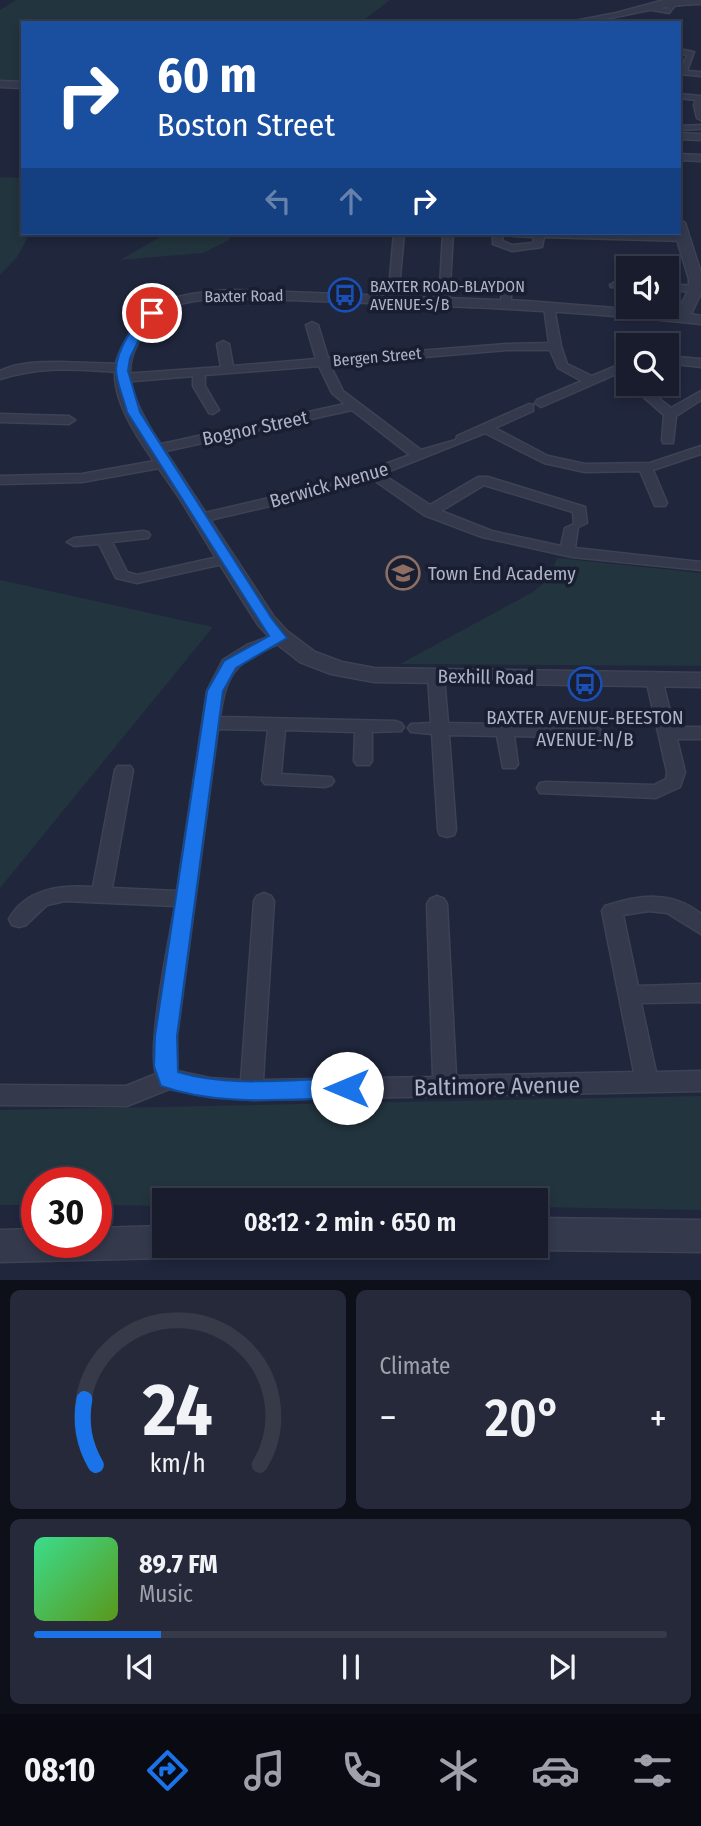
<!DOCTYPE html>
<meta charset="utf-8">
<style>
:root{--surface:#181c2d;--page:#252939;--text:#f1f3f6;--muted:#9fa1aa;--line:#363a49;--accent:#1a73e8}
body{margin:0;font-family:"Fira Sans Condensed",sans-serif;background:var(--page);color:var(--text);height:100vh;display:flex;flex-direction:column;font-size:26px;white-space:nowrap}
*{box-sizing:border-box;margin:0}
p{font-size:23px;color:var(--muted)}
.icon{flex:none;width:38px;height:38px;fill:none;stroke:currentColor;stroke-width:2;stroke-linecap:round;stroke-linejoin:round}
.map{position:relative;height:1280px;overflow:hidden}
.drawer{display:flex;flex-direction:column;gap:10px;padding:10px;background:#0d0f19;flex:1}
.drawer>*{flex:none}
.guide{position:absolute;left:21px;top:21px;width:660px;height:214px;border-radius:0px;box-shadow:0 4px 10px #0003,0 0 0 2px var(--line);background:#1a4fa0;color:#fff;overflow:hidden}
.tools{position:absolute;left:616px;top:256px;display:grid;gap:14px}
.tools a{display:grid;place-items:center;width:63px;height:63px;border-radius:0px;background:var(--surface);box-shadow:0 4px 10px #0003,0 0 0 2px var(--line);font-size:35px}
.speed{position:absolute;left:21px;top:1167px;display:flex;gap:14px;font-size:35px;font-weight:700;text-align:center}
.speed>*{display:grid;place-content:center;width:91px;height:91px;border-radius:50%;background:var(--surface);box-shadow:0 4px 10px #0003,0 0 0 2px var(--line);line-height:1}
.speed .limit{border:10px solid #d22;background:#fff;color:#111}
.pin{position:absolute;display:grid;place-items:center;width:60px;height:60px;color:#fff;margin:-30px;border:4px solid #fff;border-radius:50%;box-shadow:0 2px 7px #0007}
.me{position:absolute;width:77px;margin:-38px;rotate:270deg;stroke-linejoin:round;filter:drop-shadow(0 0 5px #0008)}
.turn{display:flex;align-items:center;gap:24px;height:147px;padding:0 21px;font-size:32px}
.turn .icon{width:91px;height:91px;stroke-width:2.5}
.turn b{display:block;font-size:49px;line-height:60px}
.lanes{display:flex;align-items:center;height:66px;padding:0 21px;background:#0003;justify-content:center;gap:35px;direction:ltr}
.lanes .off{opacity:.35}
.big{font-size:52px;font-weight:600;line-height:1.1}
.drawer .card{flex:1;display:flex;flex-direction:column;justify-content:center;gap:10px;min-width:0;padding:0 24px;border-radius:10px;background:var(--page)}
.drawer .dial{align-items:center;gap:0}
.dial svg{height:182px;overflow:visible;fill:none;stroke:var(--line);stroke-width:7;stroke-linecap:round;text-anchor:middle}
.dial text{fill:var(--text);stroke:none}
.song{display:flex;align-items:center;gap:21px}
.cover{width:84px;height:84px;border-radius:10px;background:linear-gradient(135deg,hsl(150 70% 55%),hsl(90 70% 35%))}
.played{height:7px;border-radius:4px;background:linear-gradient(90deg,var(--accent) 20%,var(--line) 20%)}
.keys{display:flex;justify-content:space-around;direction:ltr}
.heat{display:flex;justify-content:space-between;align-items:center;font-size:38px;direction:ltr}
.drawer .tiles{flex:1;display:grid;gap:10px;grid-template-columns:1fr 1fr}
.card:last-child{grid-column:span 2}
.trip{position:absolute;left:152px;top:1188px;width:396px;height:70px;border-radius:0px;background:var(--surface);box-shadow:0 4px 10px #0003,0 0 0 2px var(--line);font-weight:600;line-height:70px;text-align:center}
.tab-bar{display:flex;height:112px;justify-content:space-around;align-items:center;background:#0a0b12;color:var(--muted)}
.tab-bar .icon{width:49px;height:49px}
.tab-bar .selected{color:var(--accent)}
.tab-bar b{font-size:32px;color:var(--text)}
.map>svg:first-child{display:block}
</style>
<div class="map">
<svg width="701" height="1280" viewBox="0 0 701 1280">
<rect width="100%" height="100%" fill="#20263c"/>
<!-- green -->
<g fill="#22343d">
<polygon points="16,0 390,0 360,23 23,23 23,82 0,80 0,10"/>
<polygon points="0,177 23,178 23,233 30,233 17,257 0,275"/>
<polygon points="167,233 231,233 229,240 203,253 120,260"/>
<polygon points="557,558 701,573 701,666 400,664 533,592 550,577"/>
<polygon points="0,580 213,627 0,888"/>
<polygon points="701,1096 701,1210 536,1207 536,1200 164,1200 164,1206 96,1205 96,1183 37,1183 37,1205 0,1205 0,1110"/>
</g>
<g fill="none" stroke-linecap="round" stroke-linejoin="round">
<defs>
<g id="minor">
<polygon points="672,3 675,5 669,13 641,8 644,6 667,9"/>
<polygon points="679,49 694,52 687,71 701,72 701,76 679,74 687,55 679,53"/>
<polygon points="679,94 701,96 701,120 697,118 694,105 696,100 679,98"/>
<polygon points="701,125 701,129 679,130 679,126"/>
<polygon points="679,154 701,155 701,161 679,160"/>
<polygon points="394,233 404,233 398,300 393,303 388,300"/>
<polygon points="443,233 453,233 449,303 444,306 439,303"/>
<polygon points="493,233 503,233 502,241 512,245 533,243 534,237 513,236 508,233 684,235 689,238 684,241 544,237 542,247 512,251 493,244"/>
<polygon points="502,280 511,282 511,305 506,308 501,305"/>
<polygon points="615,282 628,282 628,288 611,287 610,285"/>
<polygon points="667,284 696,286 701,289 696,292 667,290"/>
<path d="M549,304L554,307L561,346L567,364L592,376L628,361V369L541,407L535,403L537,400L582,381L558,368L550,350H507L330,365L343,391L421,450L456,440L457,436L529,404L533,405V411L495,428L548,456L585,464L650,463L701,446V454L653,470L667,503L665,506H655L640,471L585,472L544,463L485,433L382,474L430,505L478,477H488L585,507L587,523L578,527L575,548L701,562V570L572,557L482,537L424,515L371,478L343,489L201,522L196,521L194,518L196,515L334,483L410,455L352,410L157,453L151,449L157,445L345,404L332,393L319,366L205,375V386L219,410L213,414L209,413L193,386V376L123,382L117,378L123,374L221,367L217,344L223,341L229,344L233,366L316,359L306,325L312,322L318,325L328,358L507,344L549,343L544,307ZM484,485L573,512L574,524L565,528L561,546L492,531L441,511Z"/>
<polygon points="667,356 701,359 701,367 667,363"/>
<path d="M59,362L123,364L129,368L123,372C77,370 45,365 0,379V371C18,362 39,362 59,362Z"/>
<polygon points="643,386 671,408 701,391 701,400 676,416 673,443 663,443 662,440 664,415 639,393 637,390"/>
<polygon points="0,414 69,416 75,420 69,424 0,422"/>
<polygon points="166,459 173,463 171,466 82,482 0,484 0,476 82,474"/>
<polygon points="143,531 148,532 150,535 148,538 112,542 127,572 137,575 227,555 234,559 232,562 137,583 116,578 99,544 74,546 67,542 74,538"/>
<path d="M279,633L285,635L287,638L285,641C239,661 227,667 220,717L395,721L401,723L404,727L401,731L372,732V761L369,765H357L354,761L355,732L285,730L281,774L331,777L334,781L331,785L325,787L265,784L262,780L268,730L218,729L177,1036V1071L210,1078L241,1080L254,901L257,896L264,893L271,896L274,901L263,1080L433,1077L427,904L430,899L437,896L444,899L447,904L456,1076L634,1072L602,911L605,906C639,895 672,890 701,914V934L667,913L649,911L623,915L638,986L701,984V1002L641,1003L656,1072L701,1071V1091L253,1100L210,1097L169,1089L127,1106L0,1105V1085L126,1086L156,1074C147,1045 169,941 175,906L65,901L47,905L26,925L19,927L12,925L9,919C26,888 62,885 93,887L115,770L118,766H130L133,770L112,888L177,891L207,691L223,660L247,645Z"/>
<polygon points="436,672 444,677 448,723 593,726 599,728 602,732 599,736 593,738 514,736 518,764 515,768 503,768 497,736 449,735 456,830 454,835 447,837 440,835 438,830 432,734 411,732 408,728 411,724 431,723 428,677"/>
<polygon points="654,674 662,679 674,727 701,727 701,739 677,739 685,772 680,787 656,798 540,793 537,788 540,783 546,782 654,785 666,779 667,772 646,679"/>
</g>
<g id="tertiary">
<path d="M664,0H701V4C653,4 612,23 564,23L616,13Z"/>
<polygon points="0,81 23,82 23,88 0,87"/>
<polygon points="679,133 701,134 701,140 679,139"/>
<path d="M679,219L685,223L701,273V293L691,314L701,316V324C545,307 389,304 233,298C215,299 195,299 178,305C153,315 129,346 130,374C131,394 142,414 152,431L274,617L287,631L315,652L342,662L374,668L701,673V687L374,682L331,674L300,662L272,640L259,626C231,584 206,541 180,499C158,465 113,413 115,372C115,358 123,345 130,333C153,295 193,292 233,290L526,301L677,313L689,289V279L675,233H679Z"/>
<polygon points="536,1218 701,1220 701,1252 536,1250 526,1246 536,1246"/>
<polygon points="164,1226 164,1246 179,1246 176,1253 164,1258 0,1262 0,1230 37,1229 37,1242 96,1242 96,1228"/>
</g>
</defs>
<!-- minor casing -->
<use href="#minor" stroke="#3d4255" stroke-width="3"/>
<!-- tertiary casing -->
<use href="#tertiary" stroke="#3d4255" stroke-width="3"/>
<!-- minor -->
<use href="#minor" fill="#34394c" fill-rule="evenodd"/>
<!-- tertiary -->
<use href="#tertiary" fill="#34394c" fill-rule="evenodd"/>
</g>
<!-- route -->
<path fill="#1a73e8" stroke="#114b97" stroke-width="2" d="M152,310L158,313L146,325L130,358L128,371L140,412L272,619L287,638L236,668L223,691L177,1036L178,1072C231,1088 292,1079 347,1078L355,1081L358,1088L355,1095L347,1098C285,1099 220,1107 161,1086L154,1066L155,1036L207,691L224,661L269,636L127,412C124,399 116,382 116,369C117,351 135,317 152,310Z"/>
<!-- icons -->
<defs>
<symbol id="bus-ring" viewBox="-11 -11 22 22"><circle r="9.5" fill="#191e31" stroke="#1a4fb4" stroke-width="1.5"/><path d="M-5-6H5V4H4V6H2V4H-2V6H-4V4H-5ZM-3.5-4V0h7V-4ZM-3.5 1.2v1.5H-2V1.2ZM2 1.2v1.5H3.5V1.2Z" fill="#1a4fb4"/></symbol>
<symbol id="school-ring" viewBox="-11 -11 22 22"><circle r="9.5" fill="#191e31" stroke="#8d6e63" stroke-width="1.5"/><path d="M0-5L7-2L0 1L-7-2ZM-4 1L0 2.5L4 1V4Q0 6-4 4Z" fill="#8d6e63"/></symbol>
</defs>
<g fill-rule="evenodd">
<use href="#bus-ring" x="326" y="276" width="38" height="38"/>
<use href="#school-ring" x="384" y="554" width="38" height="38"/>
<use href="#bus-ring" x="566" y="665" width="38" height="38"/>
</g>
<g text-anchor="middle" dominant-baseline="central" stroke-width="7" stroke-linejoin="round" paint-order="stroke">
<!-- far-poi labels -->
<g font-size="16" fill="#afb3c8" stroke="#191e31" text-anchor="start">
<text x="370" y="286">BAXTER ROAD-BLAYDON<tspan x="370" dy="18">AVENUE-S/B</tspan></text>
</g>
<!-- far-street labels -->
<g font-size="16" fill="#afb3c8" stroke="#191e31">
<text transform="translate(244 296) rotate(-1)">Baxter Road</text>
<text transform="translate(377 357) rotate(-5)">Bergen Street</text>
</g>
<!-- street labels -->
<g font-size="19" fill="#afb3c8" stroke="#191e31">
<text transform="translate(255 428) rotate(-12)">Bognor Street</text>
<text transform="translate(329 485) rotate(-16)">Berwick Avenue</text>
<text transform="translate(486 677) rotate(1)">Bexhill Road</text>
</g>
<!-- poi labels -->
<g font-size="19" fill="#afb3c8" stroke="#191e31" text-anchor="start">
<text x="428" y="573">Town End Academy</text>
<text x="585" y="717" text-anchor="middle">BAXTER AVENUE-BEESTON<tspan x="585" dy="22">AVENUE-N/B</tspan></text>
</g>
<!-- near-street labels -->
<g font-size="23" fill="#afb3c8" stroke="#191e31">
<text transform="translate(497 1086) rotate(-1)">Baltimore Avenue</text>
</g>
</g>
</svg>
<div class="tools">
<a><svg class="icon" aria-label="sound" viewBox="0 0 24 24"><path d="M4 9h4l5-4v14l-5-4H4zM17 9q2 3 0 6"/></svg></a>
<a><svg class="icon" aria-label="search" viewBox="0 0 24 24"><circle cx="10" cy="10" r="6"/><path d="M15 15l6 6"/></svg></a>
</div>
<div class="speed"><div class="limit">30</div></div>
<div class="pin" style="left:152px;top:313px;background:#d93025"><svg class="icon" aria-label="arrive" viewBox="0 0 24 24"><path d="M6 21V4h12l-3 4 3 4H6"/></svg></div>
<svg class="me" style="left:347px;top:1088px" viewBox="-20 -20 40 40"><circle r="19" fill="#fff"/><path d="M0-13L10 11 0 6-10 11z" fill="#1a73e8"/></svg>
<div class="trip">08:12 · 2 min · 650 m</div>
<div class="guide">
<div class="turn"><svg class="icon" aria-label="right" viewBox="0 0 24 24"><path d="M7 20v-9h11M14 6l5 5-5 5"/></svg><div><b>60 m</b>Boston Street</div></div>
<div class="lanes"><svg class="icon off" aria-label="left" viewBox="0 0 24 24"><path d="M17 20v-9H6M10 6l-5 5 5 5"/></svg><svg class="icon off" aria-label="ahead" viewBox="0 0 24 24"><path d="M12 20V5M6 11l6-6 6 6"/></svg><svg class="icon" aria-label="right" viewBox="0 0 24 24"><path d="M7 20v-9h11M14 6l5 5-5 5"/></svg></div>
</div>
</div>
<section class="drawer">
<div class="tiles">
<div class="card dial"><svg viewBox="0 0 100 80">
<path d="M14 69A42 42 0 1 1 86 69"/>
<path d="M14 69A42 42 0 0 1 9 40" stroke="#1a73e8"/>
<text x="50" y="56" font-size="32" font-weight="700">24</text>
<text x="50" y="72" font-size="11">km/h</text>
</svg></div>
<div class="card"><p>Climate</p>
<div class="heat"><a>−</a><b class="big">20°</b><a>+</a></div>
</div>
<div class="card">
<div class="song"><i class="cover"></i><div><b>89.7 FM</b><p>Music</p></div></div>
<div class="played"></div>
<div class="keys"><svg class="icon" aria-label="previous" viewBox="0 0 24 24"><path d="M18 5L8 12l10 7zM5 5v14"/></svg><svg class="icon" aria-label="pause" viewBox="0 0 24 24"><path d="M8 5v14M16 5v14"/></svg><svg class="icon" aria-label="next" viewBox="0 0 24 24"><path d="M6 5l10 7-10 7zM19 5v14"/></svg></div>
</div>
</div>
</section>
<nav class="tab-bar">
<b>08:10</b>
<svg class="icon selected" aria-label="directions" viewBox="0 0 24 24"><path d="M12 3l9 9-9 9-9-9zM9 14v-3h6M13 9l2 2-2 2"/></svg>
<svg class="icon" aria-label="music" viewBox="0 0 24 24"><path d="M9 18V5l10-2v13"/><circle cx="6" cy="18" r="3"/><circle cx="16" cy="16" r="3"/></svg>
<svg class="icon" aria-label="phone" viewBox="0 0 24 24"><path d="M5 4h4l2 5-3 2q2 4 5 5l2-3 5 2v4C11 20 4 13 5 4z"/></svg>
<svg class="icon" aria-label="climate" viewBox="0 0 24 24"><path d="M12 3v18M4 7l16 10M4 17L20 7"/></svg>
<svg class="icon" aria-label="car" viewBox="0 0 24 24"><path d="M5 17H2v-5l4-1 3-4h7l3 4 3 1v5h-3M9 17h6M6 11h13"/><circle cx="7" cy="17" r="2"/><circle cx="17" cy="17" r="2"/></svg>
<svg class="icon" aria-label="filters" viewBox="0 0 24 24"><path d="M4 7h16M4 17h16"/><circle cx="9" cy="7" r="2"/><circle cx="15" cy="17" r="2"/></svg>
</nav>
